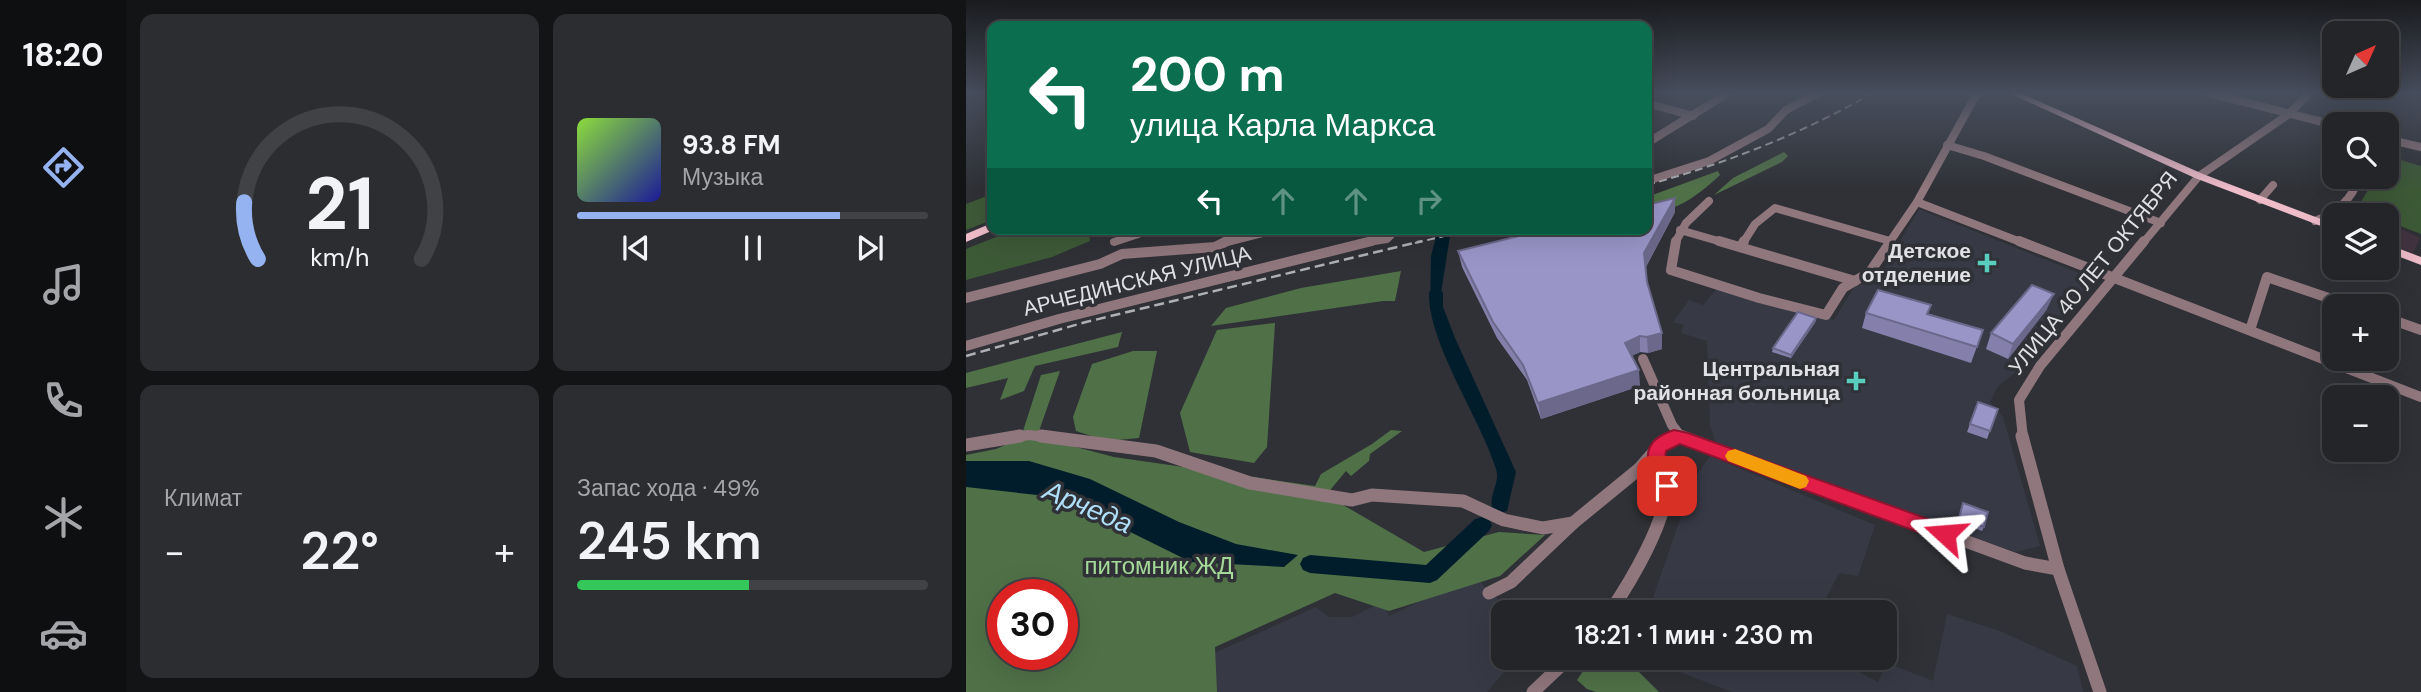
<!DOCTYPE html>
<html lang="ru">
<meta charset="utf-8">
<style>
:root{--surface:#232528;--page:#2b2d30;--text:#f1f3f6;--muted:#a3a5a8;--line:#404245;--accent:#95b2f1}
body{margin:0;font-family:"DM Sans",sans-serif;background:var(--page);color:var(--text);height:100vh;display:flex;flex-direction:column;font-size:26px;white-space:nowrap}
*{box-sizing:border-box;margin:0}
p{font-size:23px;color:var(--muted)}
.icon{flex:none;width:38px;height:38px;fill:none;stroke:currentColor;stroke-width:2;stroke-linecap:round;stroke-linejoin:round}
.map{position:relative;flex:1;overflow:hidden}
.details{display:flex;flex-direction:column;gap:14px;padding:14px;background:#131416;width:840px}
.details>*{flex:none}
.banner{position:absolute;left:21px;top:21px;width:665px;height:214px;border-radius:14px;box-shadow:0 7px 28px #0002,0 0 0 2px var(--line);background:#0b6e4f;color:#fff;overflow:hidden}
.needle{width:46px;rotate:45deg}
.tools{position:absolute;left:1356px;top:21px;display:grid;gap:14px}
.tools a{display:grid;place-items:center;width:77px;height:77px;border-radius:14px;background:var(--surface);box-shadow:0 7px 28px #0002,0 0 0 2px var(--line);font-size:35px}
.speed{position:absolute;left:21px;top:579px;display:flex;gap:14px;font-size:35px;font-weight:700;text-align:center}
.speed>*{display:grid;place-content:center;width:91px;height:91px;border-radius:50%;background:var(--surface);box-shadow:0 7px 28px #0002,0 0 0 2px var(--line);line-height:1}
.speed .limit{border:10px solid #d22;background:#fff;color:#111}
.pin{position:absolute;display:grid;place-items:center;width:60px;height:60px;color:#fff;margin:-30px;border-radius:14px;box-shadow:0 4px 10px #0006}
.me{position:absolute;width:77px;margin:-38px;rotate:289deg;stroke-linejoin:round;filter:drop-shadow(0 0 5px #0008)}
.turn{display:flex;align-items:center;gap:24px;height:147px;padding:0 28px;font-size:32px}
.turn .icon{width:91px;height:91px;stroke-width:2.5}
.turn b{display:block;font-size:49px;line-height:60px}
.lanes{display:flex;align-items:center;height:66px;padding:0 28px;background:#0003;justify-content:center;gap:35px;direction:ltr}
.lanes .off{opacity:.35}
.big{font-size:52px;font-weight:600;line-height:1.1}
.details .card{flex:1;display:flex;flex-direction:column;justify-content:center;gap:10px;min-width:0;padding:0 24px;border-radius:14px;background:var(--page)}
.details .dial{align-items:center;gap:0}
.dial svg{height:182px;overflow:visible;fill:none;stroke:var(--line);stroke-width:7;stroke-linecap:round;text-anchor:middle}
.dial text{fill:var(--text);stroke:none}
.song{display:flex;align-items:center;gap:21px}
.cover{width:84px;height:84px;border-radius:10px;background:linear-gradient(135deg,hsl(90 70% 55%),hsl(240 70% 35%))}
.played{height:7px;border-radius:4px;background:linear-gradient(90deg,var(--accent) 75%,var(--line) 75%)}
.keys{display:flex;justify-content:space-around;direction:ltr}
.heat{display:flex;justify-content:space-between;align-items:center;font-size:38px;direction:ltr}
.charge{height:10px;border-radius:5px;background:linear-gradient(90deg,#34c759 49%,var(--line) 0)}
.details .tiles{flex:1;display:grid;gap:14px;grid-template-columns:repeat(2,1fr)}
.trip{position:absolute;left:525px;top:600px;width:406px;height:70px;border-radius:14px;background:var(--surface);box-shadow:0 7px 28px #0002,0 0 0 2px var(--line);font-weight:600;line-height:70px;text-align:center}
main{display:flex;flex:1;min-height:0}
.tab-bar{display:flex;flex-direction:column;width:126px;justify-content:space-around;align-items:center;background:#0e0f10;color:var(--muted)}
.tab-bar .icon{width:49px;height:49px}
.tab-bar .current{color:var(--accent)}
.tab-bar b{font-size:32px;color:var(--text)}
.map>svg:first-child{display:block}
</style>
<main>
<nav class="tab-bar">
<b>18:20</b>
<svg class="icon current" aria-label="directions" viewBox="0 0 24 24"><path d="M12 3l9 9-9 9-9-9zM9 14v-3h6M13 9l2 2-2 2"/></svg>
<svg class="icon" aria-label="music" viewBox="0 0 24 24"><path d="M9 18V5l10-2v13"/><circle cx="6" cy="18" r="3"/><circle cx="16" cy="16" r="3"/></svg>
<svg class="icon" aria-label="phone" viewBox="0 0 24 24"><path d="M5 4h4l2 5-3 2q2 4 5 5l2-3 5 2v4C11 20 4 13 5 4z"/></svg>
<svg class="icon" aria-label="climate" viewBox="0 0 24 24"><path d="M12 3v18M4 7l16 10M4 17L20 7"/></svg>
<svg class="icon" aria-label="car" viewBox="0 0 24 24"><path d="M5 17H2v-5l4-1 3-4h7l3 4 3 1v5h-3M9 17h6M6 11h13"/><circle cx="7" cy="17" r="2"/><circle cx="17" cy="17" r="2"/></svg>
</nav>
<section class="details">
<div class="tiles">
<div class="card dial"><svg viewBox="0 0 100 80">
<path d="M14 69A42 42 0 1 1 86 69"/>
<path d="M14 69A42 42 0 0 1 8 44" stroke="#95b2f1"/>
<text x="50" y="56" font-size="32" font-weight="700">21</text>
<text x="50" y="72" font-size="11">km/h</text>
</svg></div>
<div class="card">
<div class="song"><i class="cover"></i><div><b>93.8 FM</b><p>Музыка</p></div></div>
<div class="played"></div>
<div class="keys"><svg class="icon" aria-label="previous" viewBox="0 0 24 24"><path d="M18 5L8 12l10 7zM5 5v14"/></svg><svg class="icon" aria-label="pause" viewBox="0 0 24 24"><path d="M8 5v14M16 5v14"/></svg><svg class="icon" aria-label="next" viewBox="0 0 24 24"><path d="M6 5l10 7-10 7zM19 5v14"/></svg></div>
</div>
<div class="card"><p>Климат</p>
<div class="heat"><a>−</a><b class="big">22°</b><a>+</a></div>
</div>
<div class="card"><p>Запас хода · 49%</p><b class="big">245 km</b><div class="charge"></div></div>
</div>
</section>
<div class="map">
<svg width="1455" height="692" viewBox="0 0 1455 692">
<rect width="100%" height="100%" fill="#2f3136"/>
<!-- commercial -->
<polygon fill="#423340" points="1421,222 1454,238 1447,253 1421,243"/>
<!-- built -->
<g fill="#373a45">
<polygon points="953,209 1128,279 1054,369 1032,386 1024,402 1037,417 1074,546 1049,552 750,444 744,425 741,341 715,333 718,325 707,322 723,300 737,305 752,287 868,320 888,287 900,283 909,284"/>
<polygon points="744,456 909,525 892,576 873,573 853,612 682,612 728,479"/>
<polygon points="508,576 545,612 537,612 537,658 550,658 521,692 251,692 244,655 350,607 363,617 386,617 416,602 423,616"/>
<polygon points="981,614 1034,631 1111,666 1117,692 766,692 677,658 867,658 912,682 921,663 967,681"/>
</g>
<!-- green -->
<g fill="#3d5a37">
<polygon points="1421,156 1455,166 1455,234 1421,221 1421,215 1404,215 1390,210 1410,177 1421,177"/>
<polygon points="26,194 26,220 0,230 0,204"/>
<polygon points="50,229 122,229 124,241 86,257 0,280 0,249"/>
</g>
<!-- forest -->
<g fill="#507148" fill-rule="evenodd">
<polygon points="818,152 822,156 816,162 748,195 767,178"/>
<path d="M752,171L754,175C729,198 714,208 681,216V197Z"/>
<polygon points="435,271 429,301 417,301 245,326 260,308 335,288"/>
<polygon points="309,323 301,447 288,463 224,452 214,413 251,330"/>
<polygon points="156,332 152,347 69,366 58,391 34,400 42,378 0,388 0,373"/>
<polygon points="167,351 191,351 173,438 141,441 110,431 107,417 126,364"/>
<path d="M94,371L73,431L64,435L148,457L349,486L355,474L406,444L425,430L436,431L404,454L403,461L385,476L380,471L360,495L458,552L533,532L579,535L534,576L423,611L369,593L249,647L251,692H0V455L30,449L62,435L57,431L75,375ZM37,595H96V654H37Z"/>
<polygon points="626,658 659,658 693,692 630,692 621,689 611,680"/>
</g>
<!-- water -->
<g fill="#011d2b">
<polygon points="472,229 485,229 471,319 464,309 465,256"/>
<polygon points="0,461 63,461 124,479 213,522 270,544 332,555 318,567 225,562 144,522 71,495 0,487"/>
</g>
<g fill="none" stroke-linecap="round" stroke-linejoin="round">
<!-- river -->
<g fill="#011d2b" fill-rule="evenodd">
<path d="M470,287L477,292V307L489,338L550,472L541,511L534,513L527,511C521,497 535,482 530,469C514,417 462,344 463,292Z"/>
<polygon points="516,517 523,519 526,525 523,531 471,580 464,583 344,573 337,570 334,564 337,558 344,555 460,565 509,519"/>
</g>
<!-- minor-far2 -->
<g stroke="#90777d" stroke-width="8">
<polyline points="1243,93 1368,125"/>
<polyline points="681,103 727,116"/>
<polyline points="1421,139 1455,147"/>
<polyline points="681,143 762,93"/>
<polyline points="981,145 1018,156 1195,223"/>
<polyline points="681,181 743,161 802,129 820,110 853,93"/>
<polyline points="1294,200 1307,185"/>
<polyline points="951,202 1057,243"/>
<path d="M1349,221C1372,212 1385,200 1394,177"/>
<polyline points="714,230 759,243"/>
<polyline points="148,242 187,229"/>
<polyline points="257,243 312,229"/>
<polyline points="395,243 421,239 431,229"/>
<polyline points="709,243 720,223 743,201"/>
<polyline points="777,243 789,224 809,208 924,241"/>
<polyline points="923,243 951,202 1011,93"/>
<polyline points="1177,243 1233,176 1323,114 1343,93"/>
</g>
<!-- minor-far1 -->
<g stroke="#90777d" stroke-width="10">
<polyline points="710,241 705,270 793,298 860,315 877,288 904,272 925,241"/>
<polyline points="753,241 889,281"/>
<polyline points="1053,241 1455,397"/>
<polyline points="775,247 778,241"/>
<polyline points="0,298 134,264 156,254 249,247 261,241"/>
<polyline points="1421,318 1455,330"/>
<polyline points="1284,330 1301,277 1386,306"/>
<polyline points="0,346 93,319 406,241"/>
<polyline points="677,359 706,425 716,438"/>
<polyline points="43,438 63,435 89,438"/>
<polyline points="705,438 715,438"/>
<polyline points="1057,438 1053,400 1074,366 1178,241"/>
</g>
<!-- minor -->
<g stroke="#90777d" stroke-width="13">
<polyline points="75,436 190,451 284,483 386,500 406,495 497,501 538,520 577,528 607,523"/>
<polyline points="714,436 1059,563 1092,569"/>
<polyline points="1056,436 1092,569 1134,692"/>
<polyline points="0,445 54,436"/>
<polyline points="523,593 545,582 607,523 673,469 697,442 708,437 715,438"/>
<path d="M644,612C663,584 702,520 700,486C699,473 691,463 691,449"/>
<polyline points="567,692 603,658"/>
</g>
<!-- major -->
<g fill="#efbcca" fill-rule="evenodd">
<polygon points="1043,93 1054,93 1237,174 1368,224 1368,231 1229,178"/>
<polygon points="26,223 26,229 30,229 0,242 0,234"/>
<polygon points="1421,244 1455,257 1455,265 1421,252"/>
</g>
<!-- rail-far1 -->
<g stroke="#aeb0b3" stroke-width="2" stroke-dasharray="8 4.5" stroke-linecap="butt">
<path d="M681,185C761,163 835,134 907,93"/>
<polyline points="449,243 508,229"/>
</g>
<!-- rail -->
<polyline stroke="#aeb0b3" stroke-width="2.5" stroke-dasharray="10 5" stroke-linecap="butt" points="0,356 120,322 456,241"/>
</g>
<!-- wall -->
<g fill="#8480ab">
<polygon points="709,198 709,212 680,267 681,282 696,349 682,353 674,352 665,356 674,386 575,419 561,380 531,338 496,267 492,251"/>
<polygon points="1081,309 1042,359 1020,349 1025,333"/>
<polygon points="900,313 963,314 1017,330 1005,363 896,328"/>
<polygon points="850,321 825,358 806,352 807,348"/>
<polygon points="1012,402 1032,409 1021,439 1001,432"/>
<polygon points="997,503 1018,527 1016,531 991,522"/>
</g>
<!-- shaded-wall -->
<g fill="#6b688b">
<polygon points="709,198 709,212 679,268 678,253"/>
<polygon points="1088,294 1081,309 1042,359 1047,344"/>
<polygon points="850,318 850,321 825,358 825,355"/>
<polygon points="696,333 696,349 682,353 681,337"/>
<polygon points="674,336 674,352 660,359 659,343"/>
<polygon points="673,370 674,386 575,419 572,403"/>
</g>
<!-- building -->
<g fill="#9995c7" stroke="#6b688b" stroke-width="2">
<polygon points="709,198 678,253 681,282 696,333 681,337 674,336 659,343 673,370 572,403 557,365 527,322 492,251 581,229 681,229 681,205"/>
<polygon points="1066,285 1088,294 1047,344 1025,333"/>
<polygon points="912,290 965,305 961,314 1017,330 1011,347 900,313"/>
<polygon points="832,312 850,318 825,355 807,348"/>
<polygon points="1012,402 1032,409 1024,431 1004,424"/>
<polygon points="997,503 1022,512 1018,527 993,518"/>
</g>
<!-- sky -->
<linearGradient id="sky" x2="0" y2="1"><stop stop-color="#1a1b1e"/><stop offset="0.49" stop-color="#474e5d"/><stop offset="1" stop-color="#474e5d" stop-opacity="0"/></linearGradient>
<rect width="1455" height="190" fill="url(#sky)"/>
<!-- route -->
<path fill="#e11d48" stroke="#92132f" stroke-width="2" d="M708,430L722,433L987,528L989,534L987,540L979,542L714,444L700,451L699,459L710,486L707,491L701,493L694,491C680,464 671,442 708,430Z"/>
<!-- slow -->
<polygon fill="#f59e0b" points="769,449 840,476 843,481 840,487 834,489 762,461 759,456 762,451"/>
<!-- markers -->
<g fill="#59cebe" stroke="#2f3136" stroke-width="2.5">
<path d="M1017.5 252.5h7v7h7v7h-7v7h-7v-7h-7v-7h7z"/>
<path d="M886.5 370.5h7v7h7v7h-7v7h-7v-7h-7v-7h7z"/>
</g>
<g text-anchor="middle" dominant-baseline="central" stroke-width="7" stroke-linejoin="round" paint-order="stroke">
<!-- poi labels -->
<g font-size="21" font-weight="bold" fill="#e0e1e4" stroke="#2f3136" text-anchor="end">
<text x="1005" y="251">Детское<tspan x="1005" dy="24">отделение</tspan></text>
<text x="874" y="369">Центральная<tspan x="874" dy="24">районная больница</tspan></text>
</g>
<!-- street labels -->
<g font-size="21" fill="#e0e1e4" stroke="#2f3136">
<text transform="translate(1127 273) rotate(-51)">УЛИЦА 40 ЛЕТ ОКТЯБРЯ</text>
<text transform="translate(171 281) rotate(-14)">АРЧЕДИНСКАЯ УЛИЦА</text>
</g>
<!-- near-park labels -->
<g font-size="24" fill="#a5d999" stroke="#2f3136">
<text x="193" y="565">питомник ЖД</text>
</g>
<!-- near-water labels -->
<g font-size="28" font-style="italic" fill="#aedef8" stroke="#2f3136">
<text transform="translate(122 507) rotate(23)">Арчеда</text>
</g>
</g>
</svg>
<div class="tools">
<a><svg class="needle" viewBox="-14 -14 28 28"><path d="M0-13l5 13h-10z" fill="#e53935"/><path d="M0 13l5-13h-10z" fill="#a3a5a8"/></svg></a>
<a><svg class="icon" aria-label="search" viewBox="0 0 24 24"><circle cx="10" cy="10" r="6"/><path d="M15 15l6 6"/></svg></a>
<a><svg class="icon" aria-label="layers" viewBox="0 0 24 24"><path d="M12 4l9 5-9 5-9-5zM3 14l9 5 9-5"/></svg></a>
<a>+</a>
<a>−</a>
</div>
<div class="speed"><div class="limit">30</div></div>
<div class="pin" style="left:701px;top:486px;background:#d93025"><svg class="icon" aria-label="arrive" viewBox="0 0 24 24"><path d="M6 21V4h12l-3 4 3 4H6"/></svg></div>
<svg class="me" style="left:979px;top:534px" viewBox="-20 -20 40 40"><path d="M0-17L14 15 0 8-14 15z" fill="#e11d48" stroke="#fff" stroke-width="4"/></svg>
<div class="trip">18:21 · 1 мин · 230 m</div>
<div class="banner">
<div class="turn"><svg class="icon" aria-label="left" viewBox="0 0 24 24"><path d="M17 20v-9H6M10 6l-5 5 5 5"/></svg><div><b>200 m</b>улица Карла Маркса</div></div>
<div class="lanes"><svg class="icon" aria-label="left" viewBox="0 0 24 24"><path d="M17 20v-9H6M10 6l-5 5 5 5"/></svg><svg class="icon off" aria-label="ahead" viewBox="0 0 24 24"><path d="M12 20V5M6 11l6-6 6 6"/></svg><svg class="icon off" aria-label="ahead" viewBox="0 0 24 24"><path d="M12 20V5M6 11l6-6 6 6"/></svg><svg class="icon off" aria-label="right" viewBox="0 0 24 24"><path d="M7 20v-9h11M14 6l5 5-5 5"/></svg></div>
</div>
</div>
</main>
